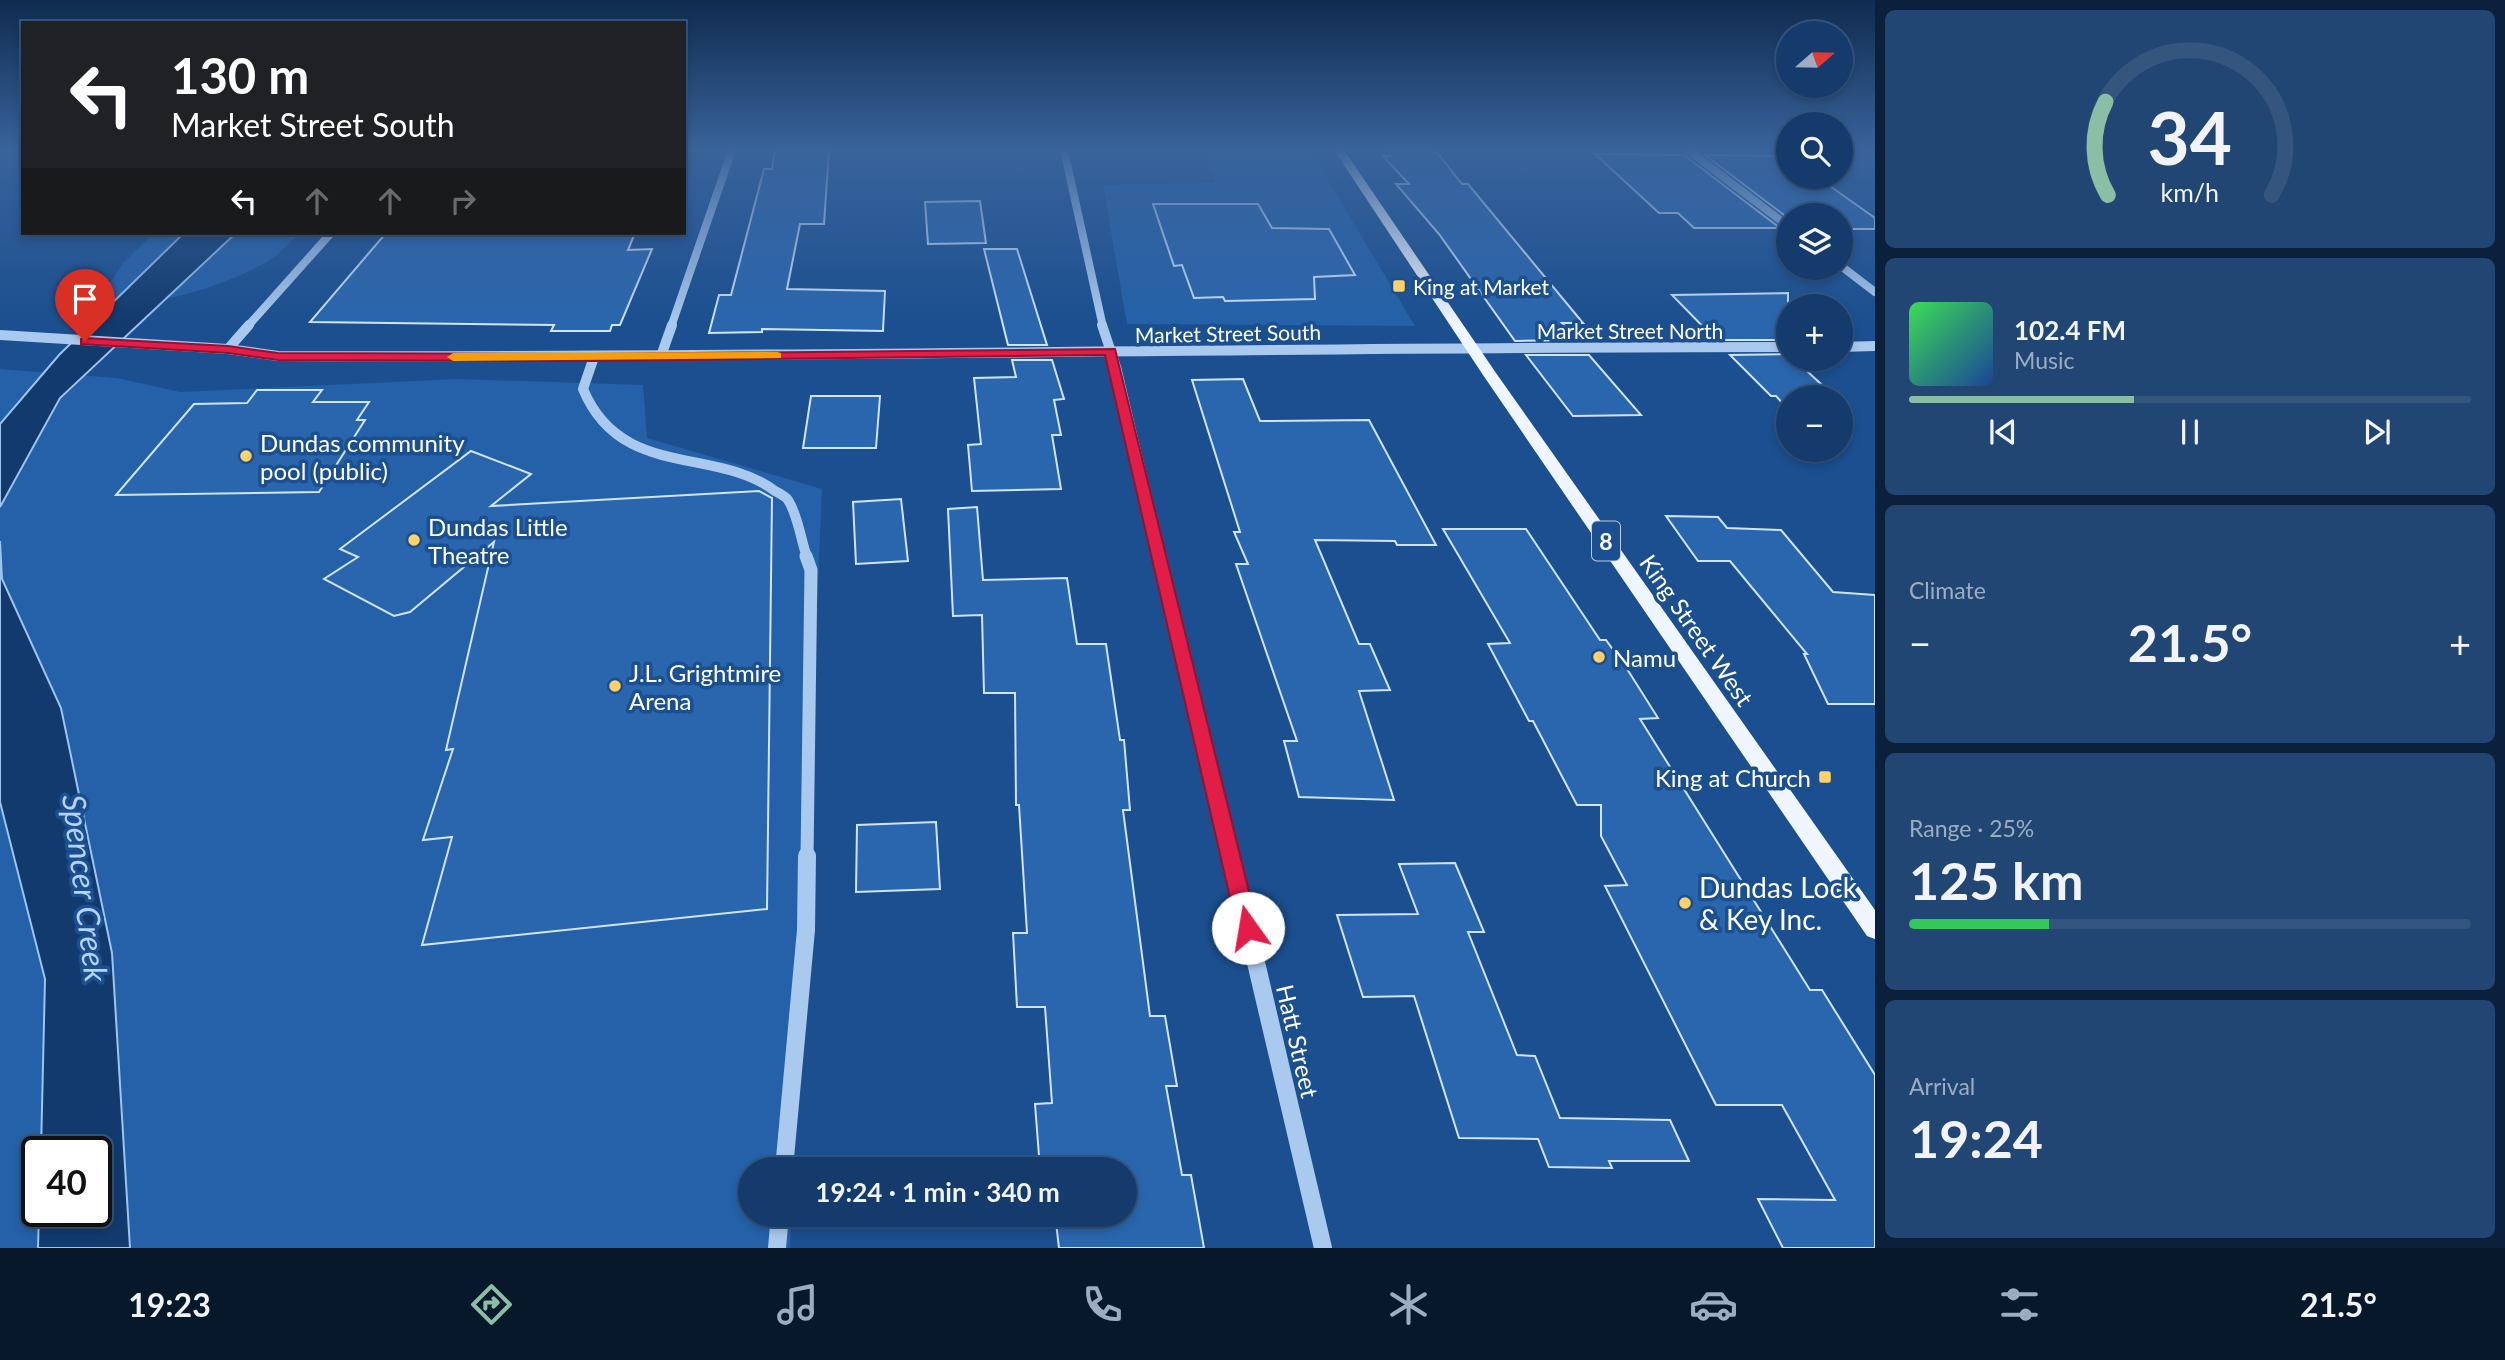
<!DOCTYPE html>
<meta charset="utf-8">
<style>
:root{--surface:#143b6b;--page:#214673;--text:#f1f3f6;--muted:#9dadc1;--line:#33557e;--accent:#8abfa5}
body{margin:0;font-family:Lato,sans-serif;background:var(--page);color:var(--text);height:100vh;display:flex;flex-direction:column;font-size:26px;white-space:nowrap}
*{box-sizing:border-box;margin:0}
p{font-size:23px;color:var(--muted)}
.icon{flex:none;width:38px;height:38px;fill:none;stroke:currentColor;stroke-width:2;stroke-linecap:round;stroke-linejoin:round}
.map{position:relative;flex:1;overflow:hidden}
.drawer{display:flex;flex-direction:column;gap:10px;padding:10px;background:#0b203b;width:630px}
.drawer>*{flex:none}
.hud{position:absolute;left:21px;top:21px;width:665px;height:214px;border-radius:0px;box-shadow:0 4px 10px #0003,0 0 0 2px var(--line);background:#202124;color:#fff;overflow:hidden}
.needle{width:46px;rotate:70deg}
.tools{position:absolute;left:1776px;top:21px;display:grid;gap:14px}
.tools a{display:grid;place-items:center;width:77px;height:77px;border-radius:50%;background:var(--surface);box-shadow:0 4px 10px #0003,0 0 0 2px var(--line);font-size:35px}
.speed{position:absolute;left:21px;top:1136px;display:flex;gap:14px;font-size:35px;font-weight:700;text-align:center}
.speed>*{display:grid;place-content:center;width:91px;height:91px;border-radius:50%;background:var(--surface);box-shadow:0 4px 10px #0003,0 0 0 2px var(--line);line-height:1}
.speed .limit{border:4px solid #111;border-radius:10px;background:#fff;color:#111}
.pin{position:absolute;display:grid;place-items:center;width:60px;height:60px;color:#fff;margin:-72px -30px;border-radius:50% 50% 50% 0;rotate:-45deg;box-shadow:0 0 7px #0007}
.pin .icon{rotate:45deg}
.me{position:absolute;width:77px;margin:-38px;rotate:347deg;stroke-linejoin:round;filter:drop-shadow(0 0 5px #0008)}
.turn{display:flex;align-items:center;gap:24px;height:147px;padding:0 35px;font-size:32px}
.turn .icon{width:91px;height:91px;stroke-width:2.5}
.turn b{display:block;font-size:49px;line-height:60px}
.lanes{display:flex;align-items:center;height:66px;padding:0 35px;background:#0003;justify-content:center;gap:35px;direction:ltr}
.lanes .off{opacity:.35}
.big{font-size:52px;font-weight:700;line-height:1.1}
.drawer .card{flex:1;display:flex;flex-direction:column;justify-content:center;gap:10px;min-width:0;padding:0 24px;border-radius:10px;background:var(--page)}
.drawer .dial{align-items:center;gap:0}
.dial svg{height:182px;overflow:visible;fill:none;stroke:var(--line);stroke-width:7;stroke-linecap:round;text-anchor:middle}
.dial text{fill:var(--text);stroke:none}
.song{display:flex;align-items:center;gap:21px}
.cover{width:84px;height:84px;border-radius:10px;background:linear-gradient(135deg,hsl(130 70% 55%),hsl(220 70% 35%))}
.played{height:7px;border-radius:4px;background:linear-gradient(90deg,var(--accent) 40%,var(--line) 40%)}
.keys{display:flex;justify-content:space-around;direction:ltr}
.heat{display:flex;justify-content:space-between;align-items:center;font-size:38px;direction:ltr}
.charge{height:10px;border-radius:5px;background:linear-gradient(90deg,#34c759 25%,var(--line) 0)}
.trip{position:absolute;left:738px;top:1157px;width:399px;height:70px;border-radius:35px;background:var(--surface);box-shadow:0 4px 10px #0003,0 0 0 2px var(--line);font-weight:700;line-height:70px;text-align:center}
.menu{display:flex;height:112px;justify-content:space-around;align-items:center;background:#08182b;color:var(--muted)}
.menu .icon{width:49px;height:49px}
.menu .selected{color:var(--accent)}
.menu b{font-size:32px;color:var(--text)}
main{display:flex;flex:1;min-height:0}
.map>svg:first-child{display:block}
</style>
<main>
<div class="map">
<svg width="1875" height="1248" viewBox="0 0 1875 1248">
<rect width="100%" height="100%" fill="#1b4f8f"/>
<!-- green -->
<g fill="#2461a8" fill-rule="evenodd">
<polygon points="1203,150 1310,150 1415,326 1127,324 1103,185 1216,183"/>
<path d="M154,233H300C290,242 280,254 268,261C232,282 142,318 105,291L123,263Z"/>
<path d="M0,369L117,378L180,392L458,379L643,385L647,438L822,489L793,1169H751V1214L791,1215L790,1248H0ZM37,1152H96V1211H37Z"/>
</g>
<!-- water -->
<g fill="#123a6d" stroke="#9cc4f0" stroke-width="2">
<polygon points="184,233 236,233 60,398 0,507 0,424 59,355"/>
<polygon points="0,541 2,579 61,708 112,953 130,1248 38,1248 39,1211 96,1211 96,1152 41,1151 45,979 0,802"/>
</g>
<!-- building -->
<g fill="#2a66ad" stroke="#cfe3fa" stroke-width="2">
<polygon points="775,150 829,150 824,224 800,224 787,289 885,291 883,331 762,329 762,332 709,333 719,295 731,295 764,169 772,169"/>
<polygon points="1387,150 1435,150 1462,184 1468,184 1583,323 1562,323 1577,340 1515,341 1439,234 1396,184 1409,184 1383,156 1391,156"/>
<polygon points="1595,154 1684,155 1780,228 1694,228 1678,213 1659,213"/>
<polygon points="1705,155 1788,156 1788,177 1817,177 1875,218 1875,229 1841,229 1841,215 1788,215 1788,218"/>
<polygon points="980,201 986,243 928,244 925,202"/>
<polygon points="1153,204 1258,204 1272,228 1329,229 1355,275 1314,277 1315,299 1225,301 1223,297 1194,298 1182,265 1174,266"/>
<polygon points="386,233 635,233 628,250 652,249 620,325 612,325 610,331 551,331 554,325 310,322"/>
<polygon points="984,249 1017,249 1047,345 1008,345"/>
<polygon points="1788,293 1788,340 1716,340 1672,295"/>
<polygon points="1788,354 1788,359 1794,359 1835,397 1788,397 1788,405 1784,405 1776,396 1771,396 1730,355"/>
<polygon points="1526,355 1589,355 1641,415 1573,416"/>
<polygon points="1012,360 1052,360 1064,399 1054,400 1061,435 1052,435 1061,489 972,491 968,445 981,444 974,378 1016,377"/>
<polygon points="1243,379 1260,421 1369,420 1436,545 1397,545 1395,541 1315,540 1359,644 1370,644 1390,690 1359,691 1394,800 1299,797 1284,741 1297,741 1236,564 1248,564 1234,532 1240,532 1192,380"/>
<polygon points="257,390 322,390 313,402 369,402 357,420 365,420 319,492 116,495 194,404 247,403"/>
<polygon points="811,396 880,396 876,448 803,448"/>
<polygon points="471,451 531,474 491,506 759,491 772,498 767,909 422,945 452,837 423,840 453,749 446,750 494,542 410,612 394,616 324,579 358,557 340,549"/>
<polygon points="901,499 908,561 856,564 853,502"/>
<polygon points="977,507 983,580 1067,578 1077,644 1106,644 1120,740 1124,740 1130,810 1123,810 1150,1016 1165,1016 1177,1086 1166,1086 1182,1175 1191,1175 1204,1248 1059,1248 1055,1214 1125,1214 1125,1169 1040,1169 1035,1104 1052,1103 1045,1007 1017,1007 1013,933 1027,933 1019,805 1016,805 1015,693 984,693 982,615 953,616 948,509"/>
<polygon points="1666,516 1718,517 1727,528 1781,530 1833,592 1875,595 1875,704 1828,704 1804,654 1807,654 1730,561 1698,561"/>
<polygon points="1443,529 1526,529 1600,640 1606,640 1629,672 1658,718 1640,719 1810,990 1822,990 1875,1075 1875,1248 1783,1248 1758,1199 1835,1200 1782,1105 1716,1105 1605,886 1627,885 1601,836 1601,805 1577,805 1533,721 1529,721 1488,644 1510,643"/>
<polygon points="936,822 940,889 856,892 857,825"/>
<polygon points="1455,863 1484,932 1468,932 1517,1055 1535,1056 1560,1118 1670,1120 1689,1161 1609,1161 1612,1168 1549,1167 1538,1139 1459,1138 1414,996 1363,997 1337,915 1418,914 1399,864"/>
</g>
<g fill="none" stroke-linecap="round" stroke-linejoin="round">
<!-- minor-far3 -->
<g stroke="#a9c9ee" stroke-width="8">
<polyline points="1064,150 1103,327"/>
<polyline points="1688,150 1788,226"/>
<polyline points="1841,266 1875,292"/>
<polyline points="247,327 331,233"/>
<polyline points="671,327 732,150"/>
</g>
<!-- minor-far2 -->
<g stroke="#a9c9ee" stroke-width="10">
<polyline points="1102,325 1116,367 1161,557"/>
<path d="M0,335L228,349L278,356C781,358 1285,347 1788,347"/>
<polyline points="1841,347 1875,346"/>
<polyline points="228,349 249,325"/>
<polyline points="661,356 672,325"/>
<path d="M594,357L583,389C621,480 715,446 775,491C779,493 786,497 788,500C798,515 801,541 807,557"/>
</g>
<!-- minor-far1 -->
<g stroke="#a9c9ee" stroke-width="13">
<polyline points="806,556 811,570 807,857"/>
<polyline points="1160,556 1231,857"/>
</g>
<!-- minor -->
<g stroke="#a9c9ee" stroke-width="18">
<polyline points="1231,856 1323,1248"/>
<polyline points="784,1169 806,930 807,856"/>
<polyline points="777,1248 780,1214"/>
</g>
<!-- major -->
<polygon fill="#f0f6ff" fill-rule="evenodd" points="1334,150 1344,150 1496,373 1875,910 1875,939 1867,936 1483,375"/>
</g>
<!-- sky -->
<linearGradient id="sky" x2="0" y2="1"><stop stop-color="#0f2b4f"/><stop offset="0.46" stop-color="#39639b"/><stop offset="1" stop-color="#39639b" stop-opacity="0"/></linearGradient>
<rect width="1875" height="324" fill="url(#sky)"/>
<!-- route -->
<polygon fill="#e11d48" stroke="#92132f" stroke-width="2" points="85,338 228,346 278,353 594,354 1115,349 1258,928 1255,934 1248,937 1240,934 1237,928 1105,355 594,361 278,360 228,353 81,344 81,339"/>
<!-- slow -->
<polygon fill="#f59e0b" points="777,352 781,353 781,358 453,361 447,357 453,353"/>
<!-- markers -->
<g fill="#ffd166" stroke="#1b4f8f" stroke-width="2.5">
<rect x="1392" y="279" width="14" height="14" rx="3.5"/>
<circle cx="246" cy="456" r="7"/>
<circle cx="414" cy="540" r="7"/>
<circle cx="1599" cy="657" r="7"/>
<circle cx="615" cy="686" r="7"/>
<rect x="1818" y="770" width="14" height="14" rx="3.5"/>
<circle cx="1685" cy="903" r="7"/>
</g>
<g text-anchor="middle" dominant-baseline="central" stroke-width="7" stroke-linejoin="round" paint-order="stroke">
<!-- far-poi labels -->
<g font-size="21" fill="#fff" stroke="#1b4f8f" text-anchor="start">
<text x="1413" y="286">King at Market</text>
</g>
<!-- far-street labels -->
<g font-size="21" fill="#fff" stroke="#1b4f8f">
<text x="1630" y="330">Market Street North</text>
<text transform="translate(1228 333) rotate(-1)">Market Street South</text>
</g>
<!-- shield labels -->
<rect fill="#1b4f8f" stroke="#bbcadd" stroke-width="2" x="1592" y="521.5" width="28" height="39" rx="5"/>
<g font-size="23" font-weight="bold" fill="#fff">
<text x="1606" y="541">8</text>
</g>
<!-- poi labels -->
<g font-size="24" fill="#fff" stroke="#1b4f8f" text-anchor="start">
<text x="260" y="442">Dundas community<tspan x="260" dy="28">pool (public)</tspan></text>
<text x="428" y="526">Dundas Little<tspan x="428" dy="28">Theatre</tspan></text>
<text x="1613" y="657">Namu</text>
<text x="629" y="672">J.L. Grightmire<tspan x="629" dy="28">Arena</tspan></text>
<text x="1811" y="777" text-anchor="end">King at Church</text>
</g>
<!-- street labels -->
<g font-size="24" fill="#fff" stroke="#1b4f8f">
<text transform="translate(1697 630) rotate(55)">King Street West</text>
<text transform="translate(1298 1041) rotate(77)">Hatt Street</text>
</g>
<!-- near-poi labels -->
<g font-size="28" fill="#fff" stroke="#1b4f8f" text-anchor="start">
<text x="1699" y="887">Dundas Lock<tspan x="1699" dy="32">&amp; Key Inc.</tspan></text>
</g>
<!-- near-water labels -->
<g font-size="32" font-style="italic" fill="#b5d3f5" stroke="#1b4f8f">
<text transform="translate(86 888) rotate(83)">Spencer Creek</text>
</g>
</g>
</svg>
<div class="tools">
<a><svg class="needle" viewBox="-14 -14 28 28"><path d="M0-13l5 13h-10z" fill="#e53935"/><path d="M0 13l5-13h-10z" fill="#9dadc1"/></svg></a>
<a><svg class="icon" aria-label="search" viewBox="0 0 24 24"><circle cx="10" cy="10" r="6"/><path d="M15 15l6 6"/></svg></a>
<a><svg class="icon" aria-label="layers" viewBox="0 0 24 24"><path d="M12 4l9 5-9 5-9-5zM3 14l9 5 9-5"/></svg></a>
<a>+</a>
<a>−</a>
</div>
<div class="speed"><div class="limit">40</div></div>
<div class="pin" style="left:85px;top:341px;background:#d93025"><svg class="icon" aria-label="arrive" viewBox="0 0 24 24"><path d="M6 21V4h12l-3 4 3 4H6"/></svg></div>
<svg class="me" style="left:1248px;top:928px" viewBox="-20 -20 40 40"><circle r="19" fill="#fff"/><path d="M0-13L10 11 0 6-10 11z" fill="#e11d48"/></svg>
<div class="trip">19:24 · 1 min · 340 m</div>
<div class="hud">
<div class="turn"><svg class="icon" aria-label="left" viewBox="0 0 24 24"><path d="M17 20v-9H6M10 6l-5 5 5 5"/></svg><div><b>130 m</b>Market Street South</div></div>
<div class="lanes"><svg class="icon" aria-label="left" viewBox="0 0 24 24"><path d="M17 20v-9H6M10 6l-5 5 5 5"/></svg><svg class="icon off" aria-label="ahead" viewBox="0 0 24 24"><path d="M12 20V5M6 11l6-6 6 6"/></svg><svg class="icon off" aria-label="ahead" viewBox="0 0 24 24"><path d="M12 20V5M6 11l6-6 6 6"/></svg><svg class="icon off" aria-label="right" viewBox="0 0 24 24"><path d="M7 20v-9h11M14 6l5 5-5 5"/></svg></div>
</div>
</div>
<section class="drawer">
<div class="card dial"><svg viewBox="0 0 100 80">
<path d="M14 69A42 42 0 1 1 86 69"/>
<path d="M14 69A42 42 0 0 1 13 28" stroke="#8abfa5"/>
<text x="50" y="56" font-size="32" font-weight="700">34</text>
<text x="50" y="72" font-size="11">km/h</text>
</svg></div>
<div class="card">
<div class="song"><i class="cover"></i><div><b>102.4 FM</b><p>Music</p></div></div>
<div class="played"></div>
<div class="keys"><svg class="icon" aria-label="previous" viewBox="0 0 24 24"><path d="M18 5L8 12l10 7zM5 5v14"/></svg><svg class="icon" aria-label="pause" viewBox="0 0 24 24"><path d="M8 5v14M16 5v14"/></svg><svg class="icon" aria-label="next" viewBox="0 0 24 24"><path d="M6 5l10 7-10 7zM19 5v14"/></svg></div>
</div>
<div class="card"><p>Climate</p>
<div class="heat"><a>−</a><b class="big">21.5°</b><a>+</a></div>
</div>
<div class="card"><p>Range · 25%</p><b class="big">125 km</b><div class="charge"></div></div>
<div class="card"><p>Arrival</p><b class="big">19:24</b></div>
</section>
</main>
<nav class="menu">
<b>19:23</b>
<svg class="icon selected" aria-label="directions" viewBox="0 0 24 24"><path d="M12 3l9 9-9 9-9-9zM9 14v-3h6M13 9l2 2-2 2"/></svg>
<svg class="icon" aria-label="music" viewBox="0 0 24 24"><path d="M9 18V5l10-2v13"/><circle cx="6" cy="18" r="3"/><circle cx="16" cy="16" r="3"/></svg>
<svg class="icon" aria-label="phone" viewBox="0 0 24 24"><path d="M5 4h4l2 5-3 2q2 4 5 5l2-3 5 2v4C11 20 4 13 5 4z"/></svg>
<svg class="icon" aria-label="climate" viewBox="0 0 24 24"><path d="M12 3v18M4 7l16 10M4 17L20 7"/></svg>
<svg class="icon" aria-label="car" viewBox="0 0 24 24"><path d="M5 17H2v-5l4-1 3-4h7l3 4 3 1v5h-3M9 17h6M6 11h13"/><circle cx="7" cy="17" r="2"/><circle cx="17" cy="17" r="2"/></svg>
<svg class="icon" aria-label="filters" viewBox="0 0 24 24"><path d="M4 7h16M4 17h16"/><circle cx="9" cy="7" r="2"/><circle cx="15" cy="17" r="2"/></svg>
<b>21.5°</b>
</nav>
